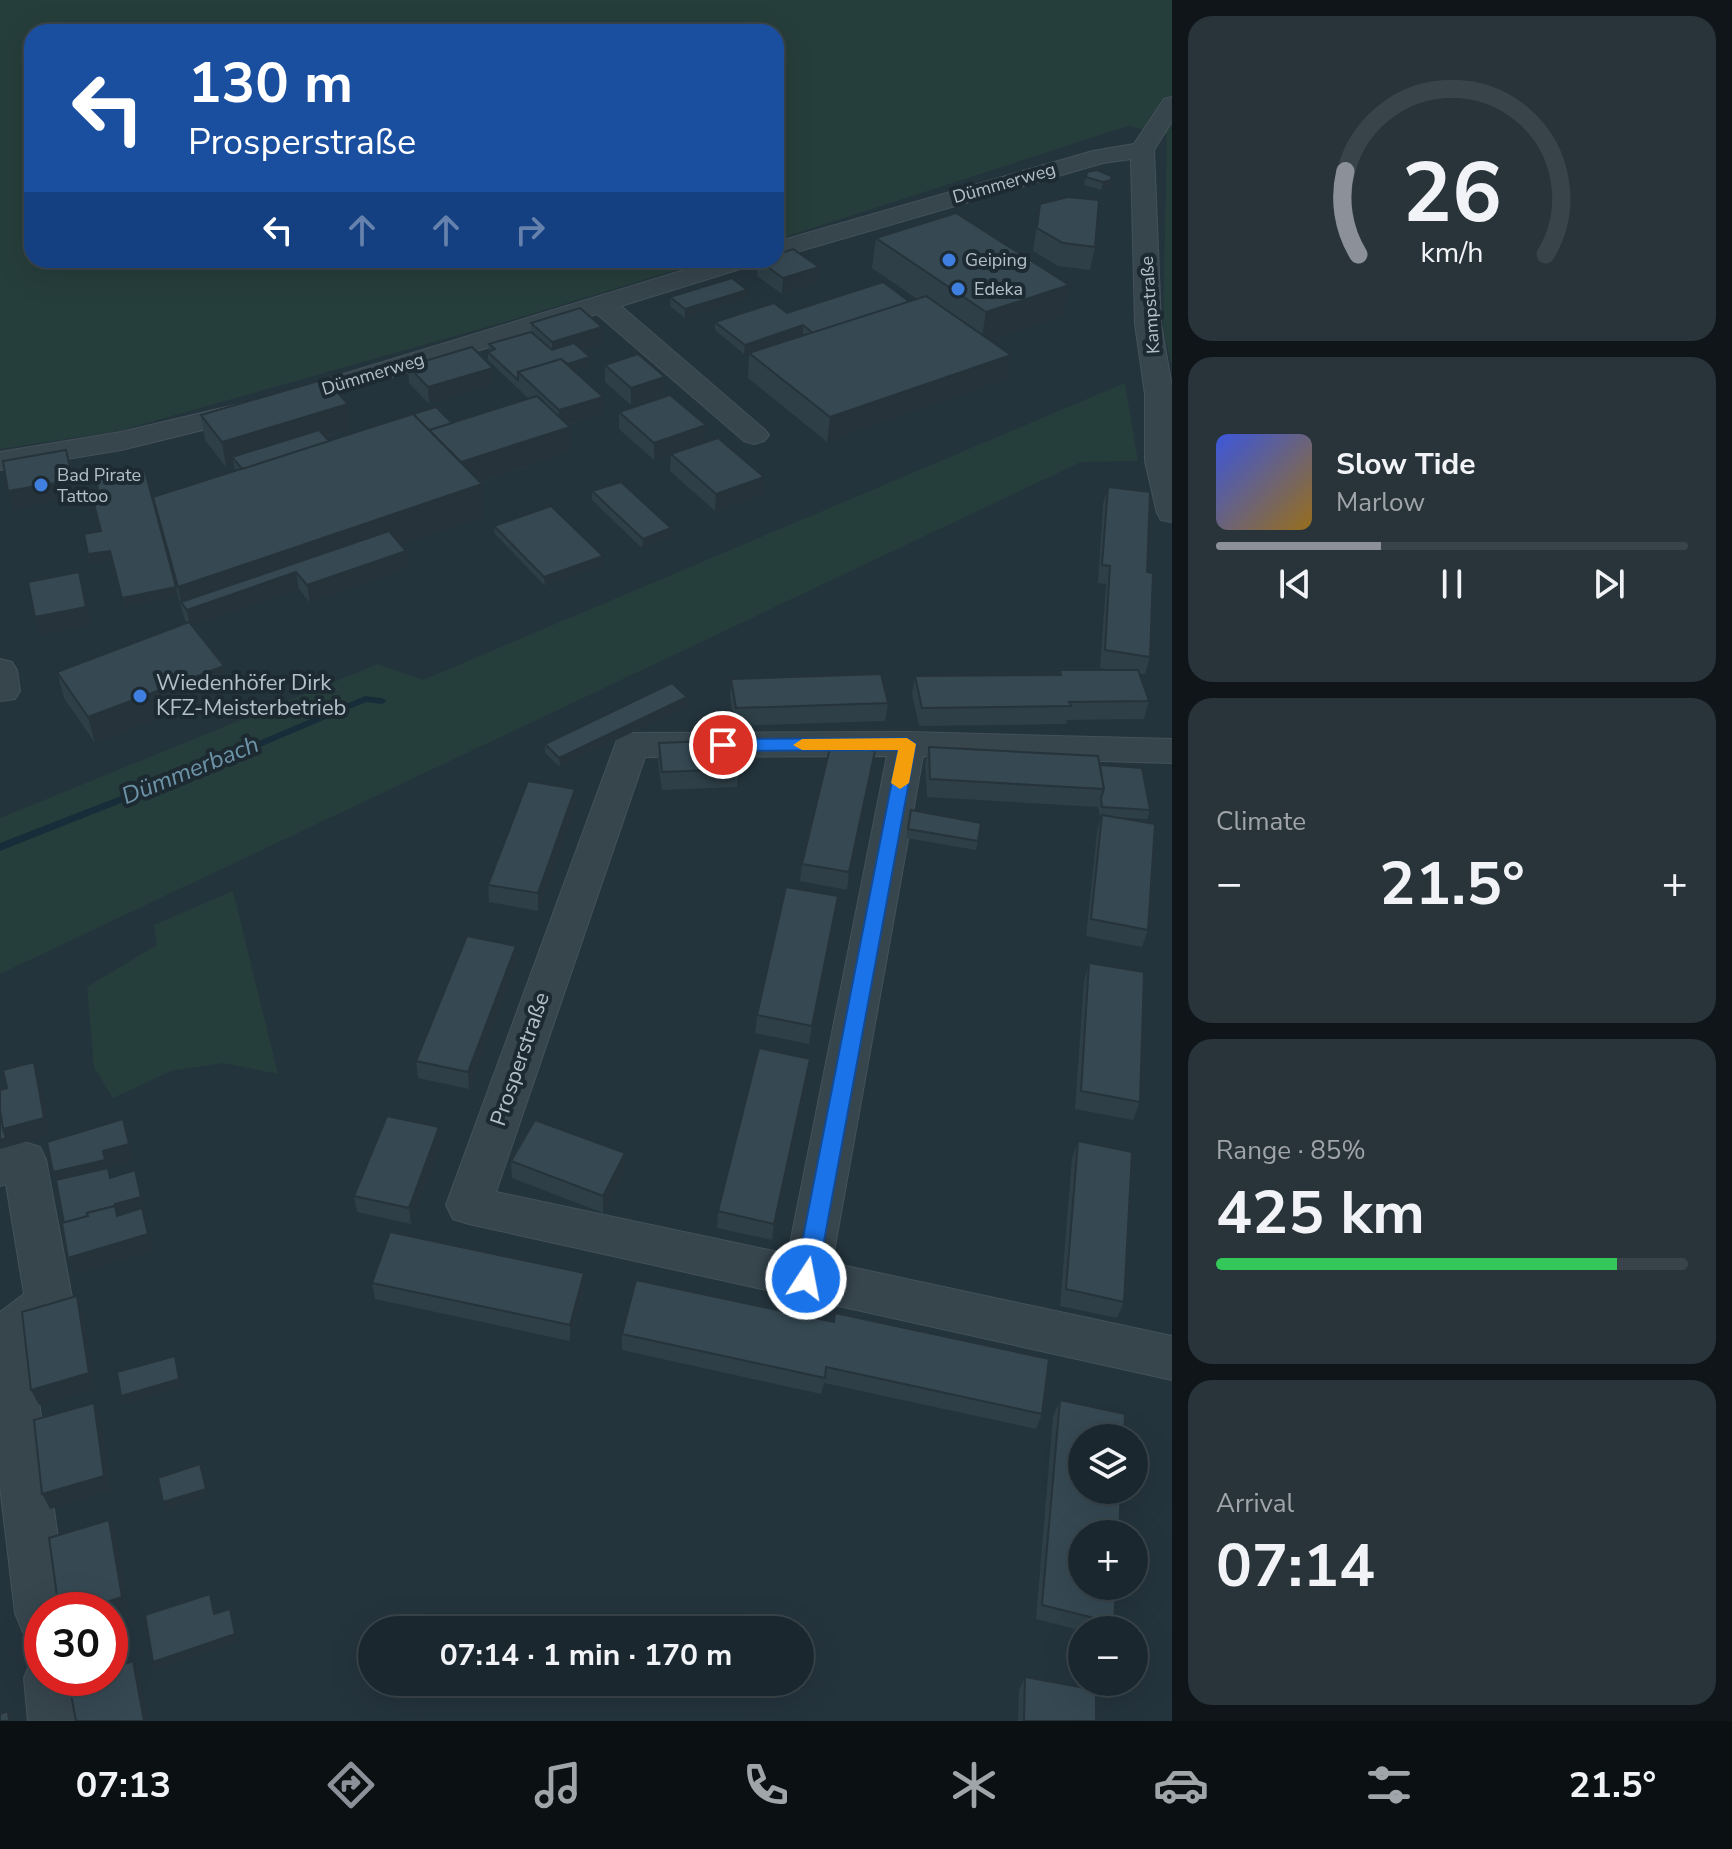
<!DOCTYPE html>
<meta charset="utf-8">
<style>
:root{--surface:#1b272e;--page:#28333a;--text:#f1f3f6;--muted:#a0a5aa;--line:#39444a;--accent:#8c9099}
body{margin:0;font-family:"Nunito Sans",sans-serif;background:var(--page);color:var(--text);height:100vh;display:flex;flex-direction:column;font-size:30px;white-space:nowrap}
*{box-sizing:border-box;margin:0}
p{font-size:26px;color:var(--muted)}
.icon{flex:none;width:44px;height:44px;fill:none;stroke:currentColor;stroke-width:2;stroke-linecap:round;stroke-linejoin:round}
.map{position:relative;flex:1;overflow:hidden}
.panel{display:flex;flex-direction:column;gap:16px;padding:16px;background:#0f1519;width:560px}
.panel>*{flex:none}
.banner{position:absolute;left:24px;top:24px;width:760px;height:244px;border-radius:24px;box-shadow:0 8px 32px #0002,0 0 0 2px var(--line);background:#1a4fa0;color:#fff;overflow:hidden}
.buttons{position:absolute;left:1068px;top:1424px;display:grid;gap:16px}
.buttons a{display:grid;place-items:center;width:80px;height:80px;border-radius:50%;background:var(--surface);box-shadow:0 8px 32px #0002,0 0 0 2px var(--line);font-size:40px}
.speed{position:absolute;left:24px;top:1592px;display:flex;gap:16px;font-size:40px;font-weight:700;text-align:center}
.speed>*{display:grid;place-content:center;width:104px;height:104px;border-radius:50%;background:var(--surface);box-shadow:0 8px 32px #0002,0 0 0 2px var(--line);line-height:1}
.speed .limit{border:12px solid #d22;background:#fff;color:#111}
.pin{position:absolute;display:grid;place-items:center;width:68px;height:68px;color:#fff;margin:-34px;border:4px solid #fff;border-radius:50%;box-shadow:0 2px 8px #0007}
.me{position:absolute;width:88px;margin:-44px;rotate:11deg;stroke-linejoin:round;filter:drop-shadow(0 0 6px #0008)}
.turn{display:flex;align-items:center;gap:28px;height:168px;padding:0 32px;font-size:36px}
.turn .icon{width:104px;height:104px;stroke-width:2.5}
.turn b{display:block;font-size:56px;line-height:68px}
.lanes{display:flex;align-items:center;height:76px;padding:0 32px;background:#0003;justify-content:center;gap:40px;direction:ltr}
.lanes .off{opacity:.35}
.big{font-size:60px;font-weight:700;line-height:1.1}
.panel .card{flex:1;display:flex;flex-direction:column;justify-content:center;gap:12px;min-width:0;padding:0 28px;border-radius:24px;background:var(--page)}
.panel .dial{align-items:center;gap:0}
.dial svg{height:208px;overflow:visible;fill:none;stroke:var(--line);stroke-width:7;stroke-linecap:round;text-anchor:middle}
.dial text{fill:var(--text);stroke:none}
.song{display:flex;align-items:center;gap:24px}
.cover{width:96px;height:96px;border-radius:12px;background:linear-gradient(135deg,hsl(230 70% 55%),hsl(40 70% 35%))}
.played{height:8px;border-radius:4px;background:linear-gradient(90deg,var(--accent) 35%,var(--line) 35%)}
.keys{display:flex;justify-content:space-around;direction:ltr}
.heat{display:flex;justify-content:space-between;align-items:center;font-size:44px;direction:ltr}
.charge{height:12px;border-radius:6px;background:linear-gradient(90deg,#34c759 85%,var(--line) 0)}
.trip{position:absolute;left:358px;top:1616px;width:456px;height:80px;border-radius:40px;background:var(--surface);box-shadow:0 8px 32px #0002,0 0 0 2px var(--line);font-weight:700;line-height:80px;text-align:center}
.tab-bar{display:flex;height:128px;justify-content:space-around;align-items:center;background:#0b1012;color:var(--muted)}
.tab-bar .icon{width:56px;height:56px}
.tab-bar .active{color:var(--accent)}
.tab-bar b{font-size:36px;color:var(--text)}
main{display:flex;flex:1;min-height:0}
.map>svg:first-child{display:block}
</style>
<main>
<div class="map">
<svg width="1172" height="1721" viewBox="0 0 1172 1721">
<rect width="100%" height="100%" fill="#24343d"/>
<!-- green -->
<g fill="#263e3b">
<polygon points="0,0 1172,0 1172,366 1163,330 1167,135 1128,126 776,240 776,32 32,32 32,260 710,260 501,323 119,431 0,449"/>
<polygon points="1125,383 1138,461 1081,462 0,974 0,818 378,664 423,680"/>
<polygon points="233,891 278,1074 223,1063 171,1071 113,1098 94,1067 87,987 157,945 154,925"/>
</g>
<g fill="none" stroke-linecap="round" stroke-linejoin="round">
<!-- stream -->
<polygon fill="#172e3a" fill-rule="evenodd" points="365,696 382,698 387,701 382,704 366,702 222,763 0,851 0,843 216,759"/>
<defs>
<g id="minor">
<polygon points="1172,97 1172,121 1154,150 1161,324 1172,387 1172,522 1161,520 1157,513 1145,461 1145,394 1135,324 1131,159 1103,163 776,258 776,242 1093,151 1134,144 1164,99"/>
<polygon points="717,260 757,260 753,265 621,306 764,429 769,435 764,441 754,444 744,441 597,314 284,410 121,450 0,470 0,452 121,432 265,398"/>
<polygon points="0,659 12,662 17,670 20,691 15,699 0,701"/>
<path d="M907,732L1172,739V763L923,756L832,1263L1172,1336V1380L469,1224L453,1219L446,1205L618,737L631,733ZM887,756L788,1254L496,1192L645,757Z"/>
<polygon points="24,1142 40,1147 46,1160 73,1303 66,1318 31,1345 68,1610 42,1610 42,1640 23,1632 15,1613 0,1486 0,1312 24,1294 6,1184 0,1186 0,1148"/>
<polygon points="42,1654 42,1678 78,1678 84,1721 28,1721 24,1678 32,1659"/>
</g>
</defs>
<!-- minor casing -->
<use href="#minor" stroke="#445159" stroke-width="2"/>
<!-- minor -->
<use href="#minor" fill="#37454d" fill-rule="evenodd"/>
</g>
<!-- wall -->
<g fill="#2e3f47">
<polygon points="1097,170 1109,188 1101,190 1084,185 1087,172"/>
<polygon points="1040,204 1095,247 1090,270 1058,266 1033,251"/>
<polygon points="876,238 1063,316 990,340 1006,379 827,442 748,378 749,353 805,335 803,334 744,354 715,330 715,322 787,313 910,302 917,299 872,268"/>
<polygon points="758,260 817,283 782,294 757,276"/>
<polygon points="747,290 747,298 685,318 670,306 670,297"/>
<polygon points="531,323 602,344 582,350 590,366 574,371 603,397 603,414 568,425 570,427 570,452 480,482 483,517 401,545 408,568 310,603 299,589 192,626 229,692 95,743 64,698 57,672 187,623 185,620 178,596 124,607 112,560 90,563 88,554 101,531 158,518 153,497 235,471 234,465 226,467 205,440 201,415 348,404 350,429 326,437 329,441 452,423 529,399 488,360 488,352 489,351 489,344 531,332"/>
<polygon points="605,365 665,377 664,394 631,405 605,382"/>
<polygon points="408,366 493,368 494,384 429,404 409,383"/>
<polygon points="619,412 706,425 705,442 763,495 715,511 670,471 671,454 654,460 619,429"/>
<polygon points="1108,487 1147,572 1150,657 1145,674 1139,674 1149,701 1144,719 1067,720 1066,724 919,726 912,694 915,676 1058,675 1060,670 1114,670 1100,668 1106,584 1098,583 1103,504"/>
<polygon points="592,491 671,537 642,548 592,500"/>
<polygon points="494,526 603,565 545,586 495,534"/>
<polygon points="731,679 888,703 885,721 734,726 730,696"/>
<polygon points="687,697 687,706 560,767 545,753 545,744"/>
<polygon points="659,743 739,769 737,787 662,790 658,761"/>
<polygon points="929,747 1100,765 1150,810 1147,819 1117,817 1148,930 1142,947 1086,936 1097,832 1101,816 1100,816 1098,807 927,797 925,764"/>
<polygon points="875,751 847,890 800,881 802,864"/>
<polygon points="575,789 576,807 538,911 489,902 488,885"/>
<polygon points="911,810 978,841 976,850 906,838"/>
<polygon points="835,914 809,1044 755,1033 757,1015"/>
<polygon points="1089,963 1140,1102 1133,1120 1075,1109 1084,981"/>
<polygon points="516,964 469,1089 418,1078 416,1061"/>
<polygon points="808,1076 772,1240 717,1228 718,1211"/>
<polygon points="439,1127 441,1144 411,1224 357,1212 354,1196"/>
<polygon points="1078,1141 1124,1302 1117,1318 1060,1306 1072,1158"/>
<polygon points="625,1153 625,1170 603,1213 512,1178 511,1161"/>
<polygon points="636,1280 1042,1414 1036,1429 824,1383 821,1394 622,1350 622,1334"/>
<polygon points="372,1283 584,1289 570,1341 375,1299"/>
<polygon points="1060,1400 1114,1623 1110,1630 1082,1631 1036,1619 1053,1416"/>
<polygon points="1025,1677 1096,1721 1018,1721 1019,1690"/>
</g>
<!-- shaded-wall -->
<g fill="#26333a">
<polygon points="1111,180 1109,188 1101,190 1103,182"/>
<polygon points="819,267 817,283 782,294 783,278"/>
<polygon points="1069,285 1063,316 981,343 986,312"/>
<polygon points="747,290 747,298 685,318 685,309"/>
<polygon points="803,325 803,334 744,354 745,345"/>
<polygon points="602,327 602,344 552,359 552,342"/>
<polygon points="1011,355 1006,379 827,442 830,417"/>
<polygon points="590,357 590,366 531,384 525,378"/>
<polygon points="493,368 494,384 429,404 428,387"/>
<polygon points="665,377 664,394 631,405 631,388"/>
<polygon points="603,397 603,414 559,427 559,410"/>
<polygon points="348,404 350,429 238,463 232,457 234,465 226,467 222,442"/>
<polygon points="706,425 705,442 654,460 654,443"/>
<polygon points="570,427 570,452 457,489 456,464"/>
<polygon points="66,450 77,497 13,509 8,491"/>
<polygon points="764,477 763,495 715,511 716,494"/>
<polygon points="482,484 483,517 302,579 296,572 299,589 190,627 187,610 181,603 178,587"/>
<polygon points="671,528 671,537 642,548 643,539"/>
<polygon points="110,551 112,560 90,563 88,554"/>
<polygon points="406,551 408,568 310,603 307,585"/>
<polygon points="603,556 603,565 545,586 544,577"/>
<polygon points="79,572 91,625 40,635 35,617"/>
<polygon points="176,587 178,596 124,607 122,598"/>
<polygon points="224,666 229,692 95,743 88,717"/>
<polygon points="687,697 687,706 560,767 559,758"/>
<polygon points="875,751 872,769 847,890 849,872"/>
<polygon points="575,789 576,807 538,911 538,893"/>
<polygon points="838,896 835,914 809,1044 812,1026"/>
<polygon points="516,946 516,964 469,1089 468,1072"/>
<polygon points="810,1059 808,1076 772,1240 774,1224"/>
<polygon points="34,1062 40,1079 50,1135 0,1149 0,1140 3,1129"/>
<polygon points="123,1119 134,1161 109,1168 113,1187 60,1189 53,1172 103,1151"/>
<polygon points="439,1127 441,1144 411,1224 409,1208"/>
<polygon points="625,1153 625,1170 603,1213 603,1196"/>
<polygon points="135,1170 144,1205 118,1213 121,1223 68,1240 115,1204"/>
<polygon points="142,1208 154,1251 75,1274 68,1258"/>
<polygon points="584,1273 584,1289 570,1341 570,1325"/>
<polygon points="77,1296 83,1313 95,1389 39,1405 31,1390"/>
<polygon points="175,1356 182,1387 124,1404 121,1396"/>
<polygon points="94,1403 101,1419 111,1491 50,1509 42,1494"/>
<polygon points="200,1464 208,1496 166,1510 163,1502"/>
<polygon points="109,1520 116,1534 128,1611 110,1617 110,1610 81,1610"/>
<polygon points="230,1609 238,1641 156,1669 153,1662"/>
<polygon points="133,1661 139,1675 148,1721 144,1721"/>
<polygon points="8,1711 15,1721 9,1721"/>
</g>
<!-- building -->
<g fill="#364953" stroke="#26333a" stroke-width="2">
<polygon points="1097,170 1111,176 1111,180 1103,182 1086,177 1087,172"/>
<polygon points="1068,197 1099,200 1095,247 1063,243 1037,228 1040,204"/>
<polygon points="956,213 1069,285 986,312 876,238"/>
<polygon points="793,249 819,267 783,278 758,260 776,260 776,255"/>
<polygon points="732,278 747,290 685,309 670,297"/>
<polygon points="883,282 910,302 813,333 803,325 745,345 715,322 774,303 787,313"/>
<polygon points="926,296 1011,355 830,417 749,353"/>
<polygon points="580,308 602,327 552,342 531,323"/>
<polygon points="531,332 552,350 574,343 590,357 568,364 561,359 518,372 518,380 488,352 495,349 489,344"/>
<polygon points="472,347 493,368 428,387 408,366"/>
<polygon points="638,354 665,377 631,388 605,365"/>
<polygon points="561,359 603,397 559,410 518,372"/>
<polygon points="325,379 348,404 222,442 201,415"/>
<polygon points="670,395 706,425 654,443 619,412"/>
<polygon points="537,396 570,427 461,462 429,430"/>
<polygon points="436,407 452,423 429,430 413,414 403,417"/>
<polygon points="413,414 482,484 178,587 153,497"/>
<polygon points="319,430 329,441 242,469 232,457"/>
<polygon points="718,438 764,477 716,494 671,454"/>
<polygon points="66,450 73,480 8,491 3,461"/>
<polygon points="145,471 176,587 122,598 110,551 88,554 84,534 101,531 94,504 101,503 96,480"/>
<polygon points="621,482 671,528 643,539 592,491"/>
<polygon points="1108,487 1150,492 1147,572 1153,573 1150,657 1105,650 1110,566 1102,565"/>
<polygon points="551,506 603,556 544,577 494,526"/>
<polygon points="389,531 406,551 307,585 296,572 187,610 181,602"/>
<polygon points="79,572 86,607 35,617 28,582"/>
<polygon points="189,622 224,666 88,717 57,672"/>
<polygon points="1060,670 1138,670 1149,701 1069,702 1071,706 922,708 915,676 1061,675"/>
<polygon points="881,674 888,703 736,708 731,679"/>
<polygon points="672,683 687,697 559,758 545,744"/>
<polygon points="734,740 739,769 662,772 659,743"/>
<polygon points="831,744 875,751 849,872 802,864"/>
<polygon points="929,747 1098,756 1104,789 930,779"/>
<polygon points="1100,765 1142,768 1150,810 1102,807 1101,798 1104,789"/>
<polygon points="528,781 575,789 538,893 488,885"/>
<polygon points="911,810 981,823 978,841 908,829"/>
<polygon points="1102,815 1155,824 1148,930 1091,919"/>
<polygon points="786,887 838,896 812,1026 757,1015"/>
<polygon points="467,936 516,946 468,1072 416,1061"/>
<polygon points="1089,963 1144,972 1140,1102 1081,1091"/>
<polygon points="759,1048 810,1059 774,1224 718,1211"/>
<polygon points="34,1062 44,1118 3,1129 0,1111 0,1090 7,1088 3,1070"/>
<polygon points="0,1111 3,1129 6,1138 0,1140"/>
<polygon points="387,1116 439,1127 409,1208 354,1196"/>
<polygon points="123,1119 129,1144 103,1151 105,1160 53,1172 47,1142"/>
<polygon points="535,1120 625,1153 603,1196 511,1161"/>
<polygon points="1078,1141 1132,1152 1124,1302 1066,1289"/>
<polygon points="108,1168 110,1178 135,1170 141,1197 115,1204 118,1214 115,1206 87,1213 88,1216 64,1223 56,1180"/>
<polygon points="115,1206 117,1216 142,1208 148,1234 68,1258 62,1223 88,1216 87,1213"/>
<polygon points="390,1232 584,1273 570,1325 372,1283"/>
<polygon points="636,1280 834,1322 835,1313 1049,1359 1042,1414 826,1367 825,1378 622,1334"/>
<polygon points="77,1296 89,1373 31,1390 22,1312"/>
<polygon points="175,1356 179,1379 121,1396 117,1372"/>
<polygon points="1060,1400 1125,1414 1124,1438 1082,1438 1082,1490 1121,1490 1119,1534 1082,1534 1082,1586 1116,1586 1114,1623 1042,1605"/>
<polygon points="94,1403 104,1476 42,1494 34,1420"/>
<polygon points="200,1464 206,1489 163,1502 158,1478"/>
<polygon points="109,1520 122,1597 81,1610 59,1610 49,1538"/>
<polygon points="210,1594 214,1614 230,1609 235,1634 153,1662 145,1615"/>
<polygon points="133,1661 144,1721 76,1721 69,1684 86,1678 110,1678 110,1669"/>
<polygon points="1025,1677 1096,1690 1096,1721 1024,1721"/>
<polygon points="8,1711 9,1721 0,1721 0,1714"/>
</g>
<!-- route -->
<polygon fill="#1a73e8" stroke="#114b97" stroke-width="2" points="907,738 916,744 817,1279 814,1286 806,1289 798,1286 795,1279 898,750 723,751 714,745 723,739"/>
<!-- slow -->
<polygon fill="#f59e0b" points="907,738 916,744 909,783 900,789 891,783 898,750 802,750 793,745 802,739"/>
<!-- markers -->
<g fill="#3f7fe0" stroke="#1d2a32" stroke-width="3">
<circle cx="949" cy="260" r="8"/>
<circle cx="958" cy="289" r="8"/>
<circle cx="41" cy="485" r="8"/>
<circle cx="140" cy="696" r="8"/>
</g>
<g text-anchor="middle" dominant-baseline="central" stroke-width="8" stroke-linejoin="round" paint-order="stroke">
<!-- far-street labels -->
<g font-size="18" fill="#b3c0c8" stroke="#1d2a32">
<text transform="translate(1004 183) rotate(-16)">Dümmerweg</text>
<text transform="translate(1150 305) rotate(-94)">Kampstraße</text>
<text transform="translate(373 374) rotate(-17)">Dümmerweg</text>
</g>
<!-- far-poi labels -->
<g font-size="18" fill="#b3c0c8" stroke="#1d2a32" text-anchor="start">
<text x="965" y="260">Geiping</text>
<text x="974" y="289">Edeka</text>
<text x="57" y="475">Bad Pirate<tspan x="57" dy="21">Tattoo</tspan></text>
</g>
<!-- poi labels -->
<g font-size="22" fill="#b3c0c8" stroke="#1d2a32" text-anchor="start">
<text x="156" y="683">Wiedenhöfer Dirk<tspan x="156" dy="25">KFZ-Meisterbetrieb</tspan></text>
</g>
<!-- street labels -->
<g font-size="22" fill="#b3c0c8" stroke="#1d2a32">
<text transform="translate(520 1059) rotate(-71)">Prosperstraße</text>
</g>
<!-- water labels -->
<g font-size="24" font-style="italic" fill="#6c93a7" stroke="#1d2a32">
<text transform="translate(190 770) rotate(-22)">Dümmerbach</text>
</g>
</g>
</svg>
<div class="buttons">
<a><svg class="icon" aria-label="layers" viewBox="0 0 24 24"><path d="M12 4l9 5-9 5-9-5zM3 14l9 5 9-5"/></svg></a>
<a>+</a>
<a>−</a>
</div>
<div class="speed"><div class="limit">30</div></div>
<div class="pin" style="left:723px;top:745px;background:#d93025"><svg class="icon" aria-label="arrive" viewBox="0 0 24 24"><path d="M6 21V4h12l-3 4 3 4H6"/></svg></div>
<svg class="me" style="left:806px;top:1279px" viewBox="-20 -20 40 40"><circle r="17" fill="#1a73e8" stroke="#fff" stroke-width="3"/><path d="M0-11L8 9 0 5-8 9z" fill="#fff"/></svg>
<div class="trip">07:14 · 1 min · 170 m</div>
<div class="banner">
<div class="turn"><svg class="icon" aria-label="left" viewBox="0 0 24 24"><path d="M17 20v-9H6M10 6l-5 5 5 5"/></svg><div><b>130 m</b>Prosperstraße</div></div>
<div class="lanes"><svg class="icon" aria-label="left" viewBox="0 0 24 24"><path d="M17 20v-9H6M10 6l-5 5 5 5"/></svg><svg class="icon off" aria-label="ahead" viewBox="0 0 24 24"><path d="M12 20V5M6 11l6-6 6 6"/></svg><svg class="icon off" aria-label="ahead" viewBox="0 0 24 24"><path d="M12 20V5M6 11l6-6 6 6"/></svg><svg class="icon off" aria-label="right" viewBox="0 0 24 24"><path d="M7 20v-9h11M14 6l5 5-5 5"/></svg></div>
</div>
</div>
<section class="panel">
<div class="card dial"><svg viewBox="0 0 100 80">
<path d="M14 69A42 42 0 1 1 86 69"/>
<path d="M14 69A42 42 0 0 1 9 37" stroke="#8c9099"/>
<text x="50" y="56" font-size="32" font-weight="700">26</text>
<text x="50" y="72" font-size="11">km/h</text>
</svg></div>
<div class="card">
<div class="song"><i class="cover"></i><div><b>Slow Tide</b><p>Marlow</p></div></div>
<div class="played"></div>
<div class="keys"><svg class="icon" aria-label="previous" viewBox="0 0 24 24"><path d="M18 5L8 12l10 7zM5 5v14"/></svg><svg class="icon" aria-label="pause" viewBox="0 0 24 24"><path d="M8 5v14M16 5v14"/></svg><svg class="icon" aria-label="next" viewBox="0 0 24 24"><path d="M6 5l10 7-10 7zM19 5v14"/></svg></div>
</div>
<div class="card"><p>Climate</p>
<div class="heat"><a>−</a><b class="big">21.5°</b><a>+</a></div>
</div>
<div class="card"><p>Range · 85%</p><b class="big">425 km</b><div class="charge"></div></div>
<div class="card"><p>Arrival</p><b class="big">07:14</b></div>
</section>
</main>
<nav class="tab-bar">
<b>07:13</b>
<svg class="icon active" aria-label="directions" viewBox="0 0 24 24"><path d="M12 3l9 9-9 9-9-9zM9 14v-3h6M13 9l2 2-2 2"/></svg>
<svg class="icon" aria-label="music" viewBox="0 0 24 24"><path d="M9 18V5l10-2v13"/><circle cx="6" cy="18" r="3"/><circle cx="16" cy="16" r="3"/></svg>
<svg class="icon" aria-label="phone" viewBox="0 0 24 24"><path d="M5 4h4l2 5-3 2q2 4 5 5l2-3 5 2v4C11 20 4 13 5 4z"/></svg>
<svg class="icon" aria-label="climate" viewBox="0 0 24 24"><path d="M12 3v18M4 7l16 10M4 17L20 7"/></svg>
<svg class="icon" aria-label="car" viewBox="0 0 24 24"><path d="M5 17H2v-5l4-1 3-4h7l3 4 3 1v5h-3M9 17h6M6 11h13"/><circle cx="7" cy="17" r="2"/><circle cx="17" cy="17" r="2"/></svg>
<svg class="icon" aria-label="filters" viewBox="0 0 24 24"><path d="M4 7h16M4 17h16"/><circle cx="9" cy="7" r="2"/><circle cx="15" cy="17" r="2"/></svg>
<b>21.5°</b>
</nav>
